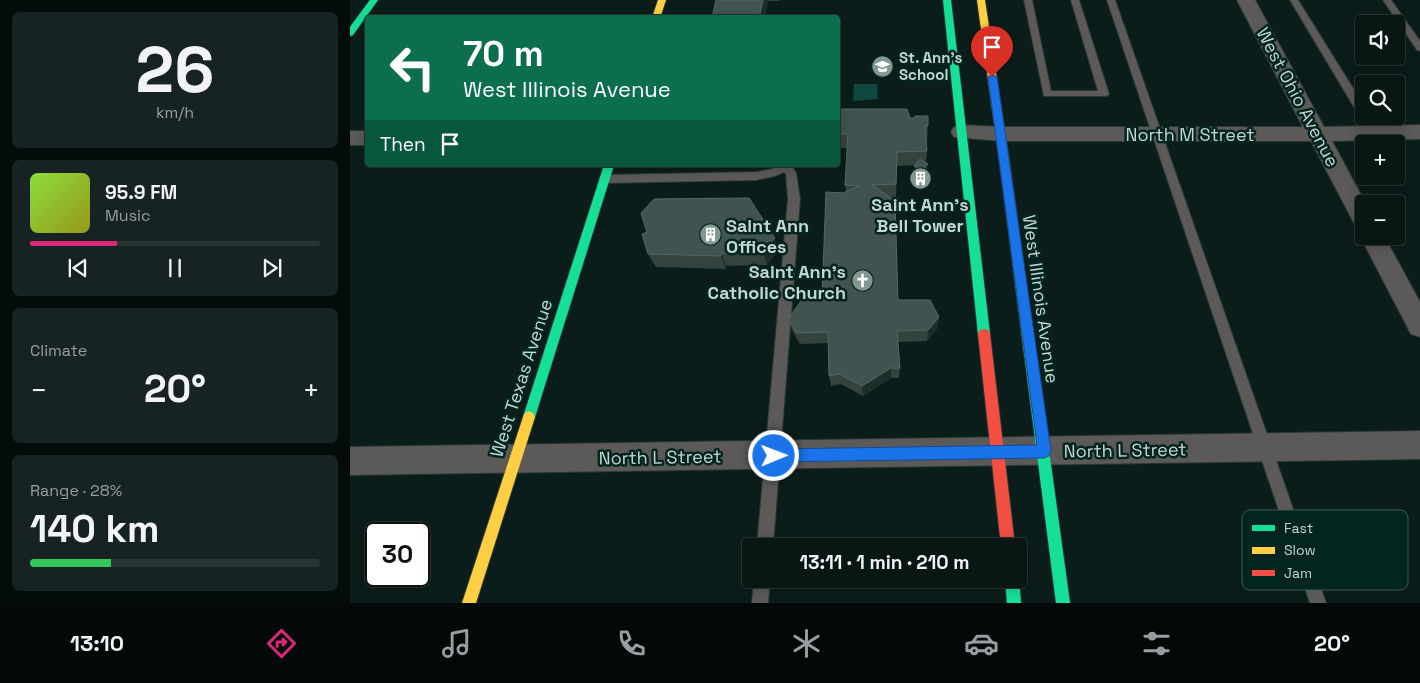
<!DOCTYPE html>
<meta charset="utf-8">
<style>
:root{--surface:#081614;--page:#162322;--text:#f1f3f6;--muted:#989fa0;--line:#293534;--accent:#db2777}
body{margin:0;font-family:"Space Grotesk",sans-serif;background:var(--page);color:var(--text);height:100vh;display:flex;flex-direction:column;font-size:19px;white-space:nowrap}
*{box-sizing:border-box;margin:0}
p{font-size:16px;color:var(--muted)}
.icon{flex:none;width:28px;height:28px;fill:none;stroke:currentColor;stroke-width:2;stroke-linecap:round;stroke-linejoin:round}
.map{position:relative;flex:1;overflow:hidden}
.details{display:flex;flex-direction:column;gap:12px;padding:12px;background:#040c0b;width:350px}
.details>*{flex:none}
.banner{position:absolute;left:15px;top:15px;width:475px;height:152px;border-radius:5px;box-shadow:0 2px 12px #0003,0 0 0 1px var(--line);background:#0b6e4f;color:#fff;overflow:hidden}
.controls{position:absolute;left:1005px;top:15px;display:grid;gap:10px}
.controls a{display:grid;place-items:center;width:50px;height:50px;border-radius:5px;background:var(--surface);box-shadow:0 2px 12px #0003,0 0 0 1px var(--line);font-size:25px}
.speed{position:absolute;left:15px;top:522px;display:flex;gap:10px;font-size:25px;font-weight:700;text-align:center}
.speed>*{display:grid;place-content:center;width:65px;height:65px;border-radius:50%;background:var(--surface);box-shadow:0 2px 12px #0003,0 0 0 1px var(--line);line-height:1}
.speed .limit{border:2px solid #111;border-radius:8px;background:#fff;color:#111}
.pin{position:absolute;display:grid;place-items:center;width:42px;height:42px;color:#fff;margin:-51px -21px;border-radius:50% 50% 50% 0;rotate:-45deg;box-shadow:0 0 5px #0007}
.pin .icon{rotate:45deg}
.me{position:absolute;width:55px;margin:-28px;rotate:89deg;stroke-linejoin:round;filter:drop-shadow(0 0 4px #0008)}
.turn{display:flex;align-items:center;gap:18px;height:105px;padding:0 15px;font-size:22px}
.turn .icon{width:65px;height:65px;stroke-width:2.5}
.turn b{display:block;font-size:35px;line-height:42px}
.then{display:flex;align-items:center;height:48px;padding:0 15px;background:#0003;gap:10px;font-size:19px}
.big{font-size:38px;font-weight:700;line-height:1.1}
.details .widget{flex:1;display:flex;flex-direction:column;justify-content:center;gap:8px;min-width:0;padding:0 18px;border-radius:8px;background:var(--page)}
.details .dial{align-items:center;gap:0}
.dial b{font-size:65px;line-height:1}
.song{display:flex;align-items:center;gap:15px}
.cover{width:60px;height:60px;border-radius:8px;background:linear-gradient(135deg,hsl(90 70% 55%),hsl(60 70% 35%))}
.played{height:5px;border-radius:2px;background:linear-gradient(90deg,var(--accent) 30%,var(--line) 30%)}
.keys{display:flex;justify-content:space-around;direction:ltr}
.heat{display:flex;justify-content:space-between;align-items:center;font-size:28px;direction:ltr}
.charge{height:8px;border-radius:4px;background:linear-gradient(90deg,#34c759 28%,var(--line) 0)}
.trip{position:absolute;left:392px;top:538px;width:285px;height:50px;border-radius:5px;background:var(--surface);box-shadow:0 2px 12px #0003,0 0 0 1px var(--line);font-weight:700;line-height:50px;text-align:center}
.dock{display:flex;height:80px;justify-content:space-around;align-items:center;background:#030908;color:var(--muted)}
.dock .icon{width:35px;height:35px}
.dock .selected{color:var(--accent)}
.dock b{font-size:22px;color:var(--text)}
main{display:flex;flex:1;min-height:0}
.map>svg:first-child{display:block}
</style>
<main>
<section class="details">
<div class="widget dial"><b>26</b><p>km/h</p></div>
<div class="widget">
<div class="song"><i class="cover"></i><div><b>95.9 FM</b><p>Music</p></div></div>
<div class="played"></div>
<div class="keys"><svg class="icon" aria-label="previous" viewBox="0 0 24 24"><path d="M18 5L8 12l10 7zM5 5v14"/></svg><svg class="icon" aria-label="pause" viewBox="0 0 24 24"><path d="M8 5v14M16 5v14"/></svg><svg class="icon" aria-label="next" viewBox="0 0 24 24"><path d="M6 5l10 7-10 7zM19 5v14"/></svg></div>
</div>
<div class="widget"><p>Climate</p>
<div class="heat"><a>−</a><b class="big">20°</b><a>+</a></div>
</div>
<div class="widget"><p>Range · 28%</p><b class="big">140 km</b><div class="charge"></div></div>
</section>
<div class="map">
<svg width="1070" height="603" viewBox="0 0 1070 603">
<rect width="100%" height="100%" fill="#0b1d1a"/>
<!-- green -->
<polygon fill="#0e4840" points="504,84 527,84 528,99 503,101"/>
<g fill="none" stroke-linecap="round" stroke-linejoin="round">
<defs>
<g id="lane">
<polygon points="674,0 682,0 701,91 748,91 721,0 729,0 759,94 757,96 694,96"/>
<polygon points="757,0 765,0 976,603 960,603"/>
<polygon points="940,0 948,0 1014,106 1014,116 1018,117 1010,117"/>
<polygon points="1033,0 1041,0 1070,41 1070,51 1067,50"/>
<polygon points="428,165 441,165 446,173 450,199 423,546 407,546 438,199 436,174 434,172 425,176 406,180 254,183 249,179 254,175 406,172 422,169"/>
<polygon points="404,579 420,579 418,603 402,603"/>
</g>
<g id="street">
<polygon points="887,0 905,0 974,127 1070,125 1070,139 982,141 1016,204 1014,204 1014,236 1034,236 1070,302 1070,337 1061,334 1010,236 1014,230 1006,227 961,141 651,141 604,137 601,132 604,127 611,125 651,127 953,127"/>
<rect x="0" y="131" width="18" height="14"/>
<polygon points="1070,431 1070,459 0,475 0,447"/>
</g>
<g id="fast">
<polygon points="20,0 28,0 3,35 0,36 0,27"/>
<polygon points="593,0 601,0 640,334 638,338 634,339 630,338 628,334"/>
<polygon points="254,165 264,165 185,417 183,421 179,423 175,421 173,417"/>
<polygon points="656,169 661,173 720,603 706,603 651,173"/>
<polygon points="669,578 671,603 657,603 655,579"/>
</g>
<g id="slow">
<polygon points="308,0 316,0 310,18 302,18"/>
<polygon points="627,0 635,0 661,173 656,177 651,173"/>
<polygon points="179,411 183,413 185,417 126,603 112,603 173,417 175,413"/>
</g>
<polygon id="jam" points="634,329 638,330 640,334 665,546 651,546 628,334 630,330"/>
</defs>
<!-- lane casing -->
<use href="#lane" stroke="#2a3937" stroke-width="2"/>
<!-- street casing -->
<use href="#street" stroke="#2a3937" stroke-width="2"/>
<!-- fast casing -->
<use href="#fast" stroke="#2a3937" stroke-width="2"/>
<!-- slow casing -->
<use href="#slow" stroke="#2a3937" stroke-width="2"/>
<!-- jam casing -->
<use href="#jam" stroke="#2a3937" stroke-width="2"/>
<!-- lane -->
<use href="#lane" fill="#5c5a58" fill-rule="evenodd"/>
<!-- street -->
<use href="#street" fill="#5c5a58" fill-rule="evenodd"/>
<!-- fast -->
<use href="#fast" fill="#16e098" fill-rule="evenodd"/>
<!-- slow -->
<use href="#slow" fill="#ffcf43" fill-rule="evenodd"/>
<!-- jam -->
<use href="#jam" fill="#f24e42" fill-rule="evenodd"/>
</g>
<!-- wall -->
<g fill="#324340">
<polygon points="366,0 429,0 429,1"/>
<polygon points="488,109 560,118 578,126 577,140 576,140 577,151 576,163 576,178 572,184 564,180 565,165 547,166 546,197 540,198 548,300 589,317 587,329 577,341 548,342 550,368 549,378 541,378 513,396 491,384 481,386 479,376 478,343 450,344 442,330 438,319 472,297 493,193 496,192 495,185 497,148 488,148"/>
<polygon points="428,251 417,265 376,266 376,269 306,267 298,254"/>
</g>
<!-- shaded-wall -->
<g fill="#1c2d2a">
<polygon points="413,0 418,0 418,1 415,18 409,18"/>
<polygon points="578,164 576,178 572,184 573,170"/>
<polygon points="425,238 428,251 417,265 413,252"/>
<polygon points="371,253 376,266 376,269 371,256"/>
<polygon points="589,317 587,329 577,341 578,330"/>
<polygon points="541,368 541,378 513,396 512,386"/>
</g>
<!-- building -->
<g fill="#415350" stroke="#566864">
<polygon points="366,0 413,0 409,18 362,18"/>
<polygon points="488,109 557,109 560,118 565,118 565,116 578,116 578,126 575,126 577,151 547,152 546,184 522,185 545,201 548,300 580,300 589,317 578,330 547,331 550,368 541,368 512,386 489,374 479,376 478,332 447,333 438,319 454,297 472,297 476,192 493,193 509,186 495,185 498,134 488,134"/>
<polygon points="570,159 578,164 573,170 564,166"/>
<polygon points="399,198 425,238 413,252 371,253 371,256 298,254 292,234 297,232 291,213 304,199"/>
</g>
<!-- route -->
<polygon fill="#1a73e8" stroke="#114b97" points="642,74 647,77 701,451 699,456 694,458 424,462 419,460 417,456 419,451 424,449 687,445 638,77"/>
<!-- icons -->
<defs>
<symbol id="school-disc" viewBox="-11 -11 22 22"><circle r="9.5" fill="#829692" stroke="#04241f"/><path d="M0-5L7-2L0 1L-7-2ZM-4 1L0 2.5L4 1V4Q0 6-4 4Z" fill="#fff"/></symbol>
<symbol id="building-disc" viewBox="-11 -11 22 22"><circle r="9.5" fill="#829692" stroke="#04241f"/><path d="M-4-6H4V6H1V3H-1V6H-4ZM-2.5-4.3h1.7v1.8h-1.7ZM.8-4.3h1.7v1.8H.8ZM-2.5-1h1.7V.8h-1.7ZM.8-1h1.7V.8H.8Z" fill="#fff"/></symbol>
<symbol id="church-disc" viewBox="-11 -11 22 22"><circle r="9.5" fill="#829692" stroke="#04241f"/><path d="M-1.2-6h2.4v3.5h3.3v2.4h-3.3V6h-2.4V-.1h-3.3v-2.4h3.3Z" fill="#fff"/></symbol>
</defs>
<g fill-rule="evenodd">
<use href="#school-disc" x="520" y="54" width="25" height="25"/>
<use href="#building-disc" x="558" y="166" width="25" height="25"/>
<use href="#building-disc" x="348" y="222" width="25" height="25"/>
<use href="#church-disc" x="500" y="268" width="25" height="25"/>
</g>
<g text-anchor="middle" dominant-baseline="central" stroke-width="5" stroke-linejoin="round" paint-order="stroke">
<!-- far-poi labels -->
<g font-size="15" font-weight="bold" fill="#c2d7d3" stroke="#04241f" text-anchor="start">
<text x="549" y="57">St. Ann's<tspan x="549" dy="17">School</tspan></text>
</g>
<!-- street labels -->
<g font-size="18" fill="#c2d7d3" stroke="#04241f">
<text transform="translate(948 97) rotate(62)">West Ohio Avenue</text>
<text x="840" y="134">North M Street</text>
<text transform="translate(691 299) rotate(82)">West Illinois Avenue</text>
<text transform="translate(171 378) rotate(-72)">West Texas Avenue</text>
<text transform="translate(775 450) rotate(-1)">North L Street</text>
<text transform="translate(310 457) rotate(-1)">North L Street</text>
</g>
<!-- poi labels -->
<g font-size="18" font-weight="bold" fill="#c2d7d3" stroke="#04241f">
<text x="570" y="204">Saint Ann’s<tspan x="570" dy="21">Bell Tower</tspan></text>
<text x="376" y="225" text-anchor="start">Saint Ann<tspan x="376" dy="21">Offices</tspan></text>
<text x="496" y="271" text-anchor="end">Saint Ann's<tspan x="496" dy="21">Catholic Church</tspan></text>
</g>
</g>
<!-- legend -->
<rect x="892" y="510" width="166" height="80" rx="8" fill="#04241f" stroke="#3d5a55" stroke-width="1"/>
<rect x="902" y="525" width="23" height="6" fill="#16e098"/>
<rect x="902" y="547" width="23" height="7" fill="#ffcf43"/>
<rect x="902" y="570" width="23" height="6" fill="#f24e42"/>
<g font-size="14" fill="#c2d7d3">
<text x="934" y="533">Fast</text>
<text x="934" y="555">Slow</text>
<text x="934" y="578">Jam</text>
</g>
</svg>
<div class="controls">
<a><svg class="icon" aria-label="sound" viewBox="0 0 24 24"><path d="M4 9h4l5-4v14l-5-4H4zM17 9q2 3 0 6"/></svg></a>
<a><svg class="icon" aria-label="search" viewBox="0 0 24 24"><circle cx="10" cy="10" r="6"/><path d="M15 15l6 6"/></svg></a>
<a>+</a>
<a>−</a>
</div>
<div class="speed"><div class="limit">30</div></div>
<div class="pin" style="left:642px;top:77px;background:#d93025"><svg class="icon" aria-label="arrive" viewBox="0 0 24 24"><path d="M6 21V4h12l-3 4 3 4H6"/></svg></div>
<svg class="me" style="left:424px;top:456px" viewBox="-20 -20 40 40"><circle r="17" fill="#1a73e8" stroke="#fff" stroke-width="3"/><path d="M0-11L8 9 0 5-8 9z" fill="#fff"/></svg>
<div class="trip">13:11 · 1 min · 210 m</div>
<div class="banner">
<div class="turn"><svg class="icon" aria-label="left" viewBox="0 0 24 24"><path d="M17 20v-9H6M10 6l-5 5 5 5"/></svg><div><b>70 m</b>West Illinois Avenue</div></div>
<div class="then">Then<svg class="icon" aria-label="arrive" viewBox="0 0 24 24"><path d="M6 21V4h12l-3 4 3 4H6"/></svg></div>
</div>
</div>
</main>
<nav class="dock">
<b>13:10</b>
<svg class="icon selected" aria-label="directions" viewBox="0 0 24 24"><path d="M12 3l9 9-9 9-9-9zM9 14v-3h6M13 9l2 2-2 2"/></svg>
<svg class="icon" aria-label="music" viewBox="0 0 24 24"><path d="M9 18V5l10-2v13"/><circle cx="6" cy="18" r="3"/><circle cx="16" cy="16" r="3"/></svg>
<svg class="icon" aria-label="phone" viewBox="0 0 24 24"><path d="M5 4h4l2 5-3 2q2 4 5 5l2-3 5 2v4C11 20 4 13 5 4z"/></svg>
<svg class="icon" aria-label="climate" viewBox="0 0 24 24"><path d="M12 3v18M4 7l16 10M4 17L20 7"/></svg>
<svg class="icon" aria-label="car" viewBox="0 0 24 24"><path d="M5 17H2v-5l4-1 3-4h7l3 4 3 1v5h-3M9 17h6M6 11h13"/><circle cx="7" cy="17" r="2"/><circle cx="17" cy="17" r="2"/></svg>
<svg class="icon" aria-label="filters" viewBox="0 0 24 24"><path d="M4 7h16M4 17h16"/><circle cx="9" cy="7" r="2"/><circle cx="15" cy="17" r="2"/></svg>
<b>20°</b>
</nav>
